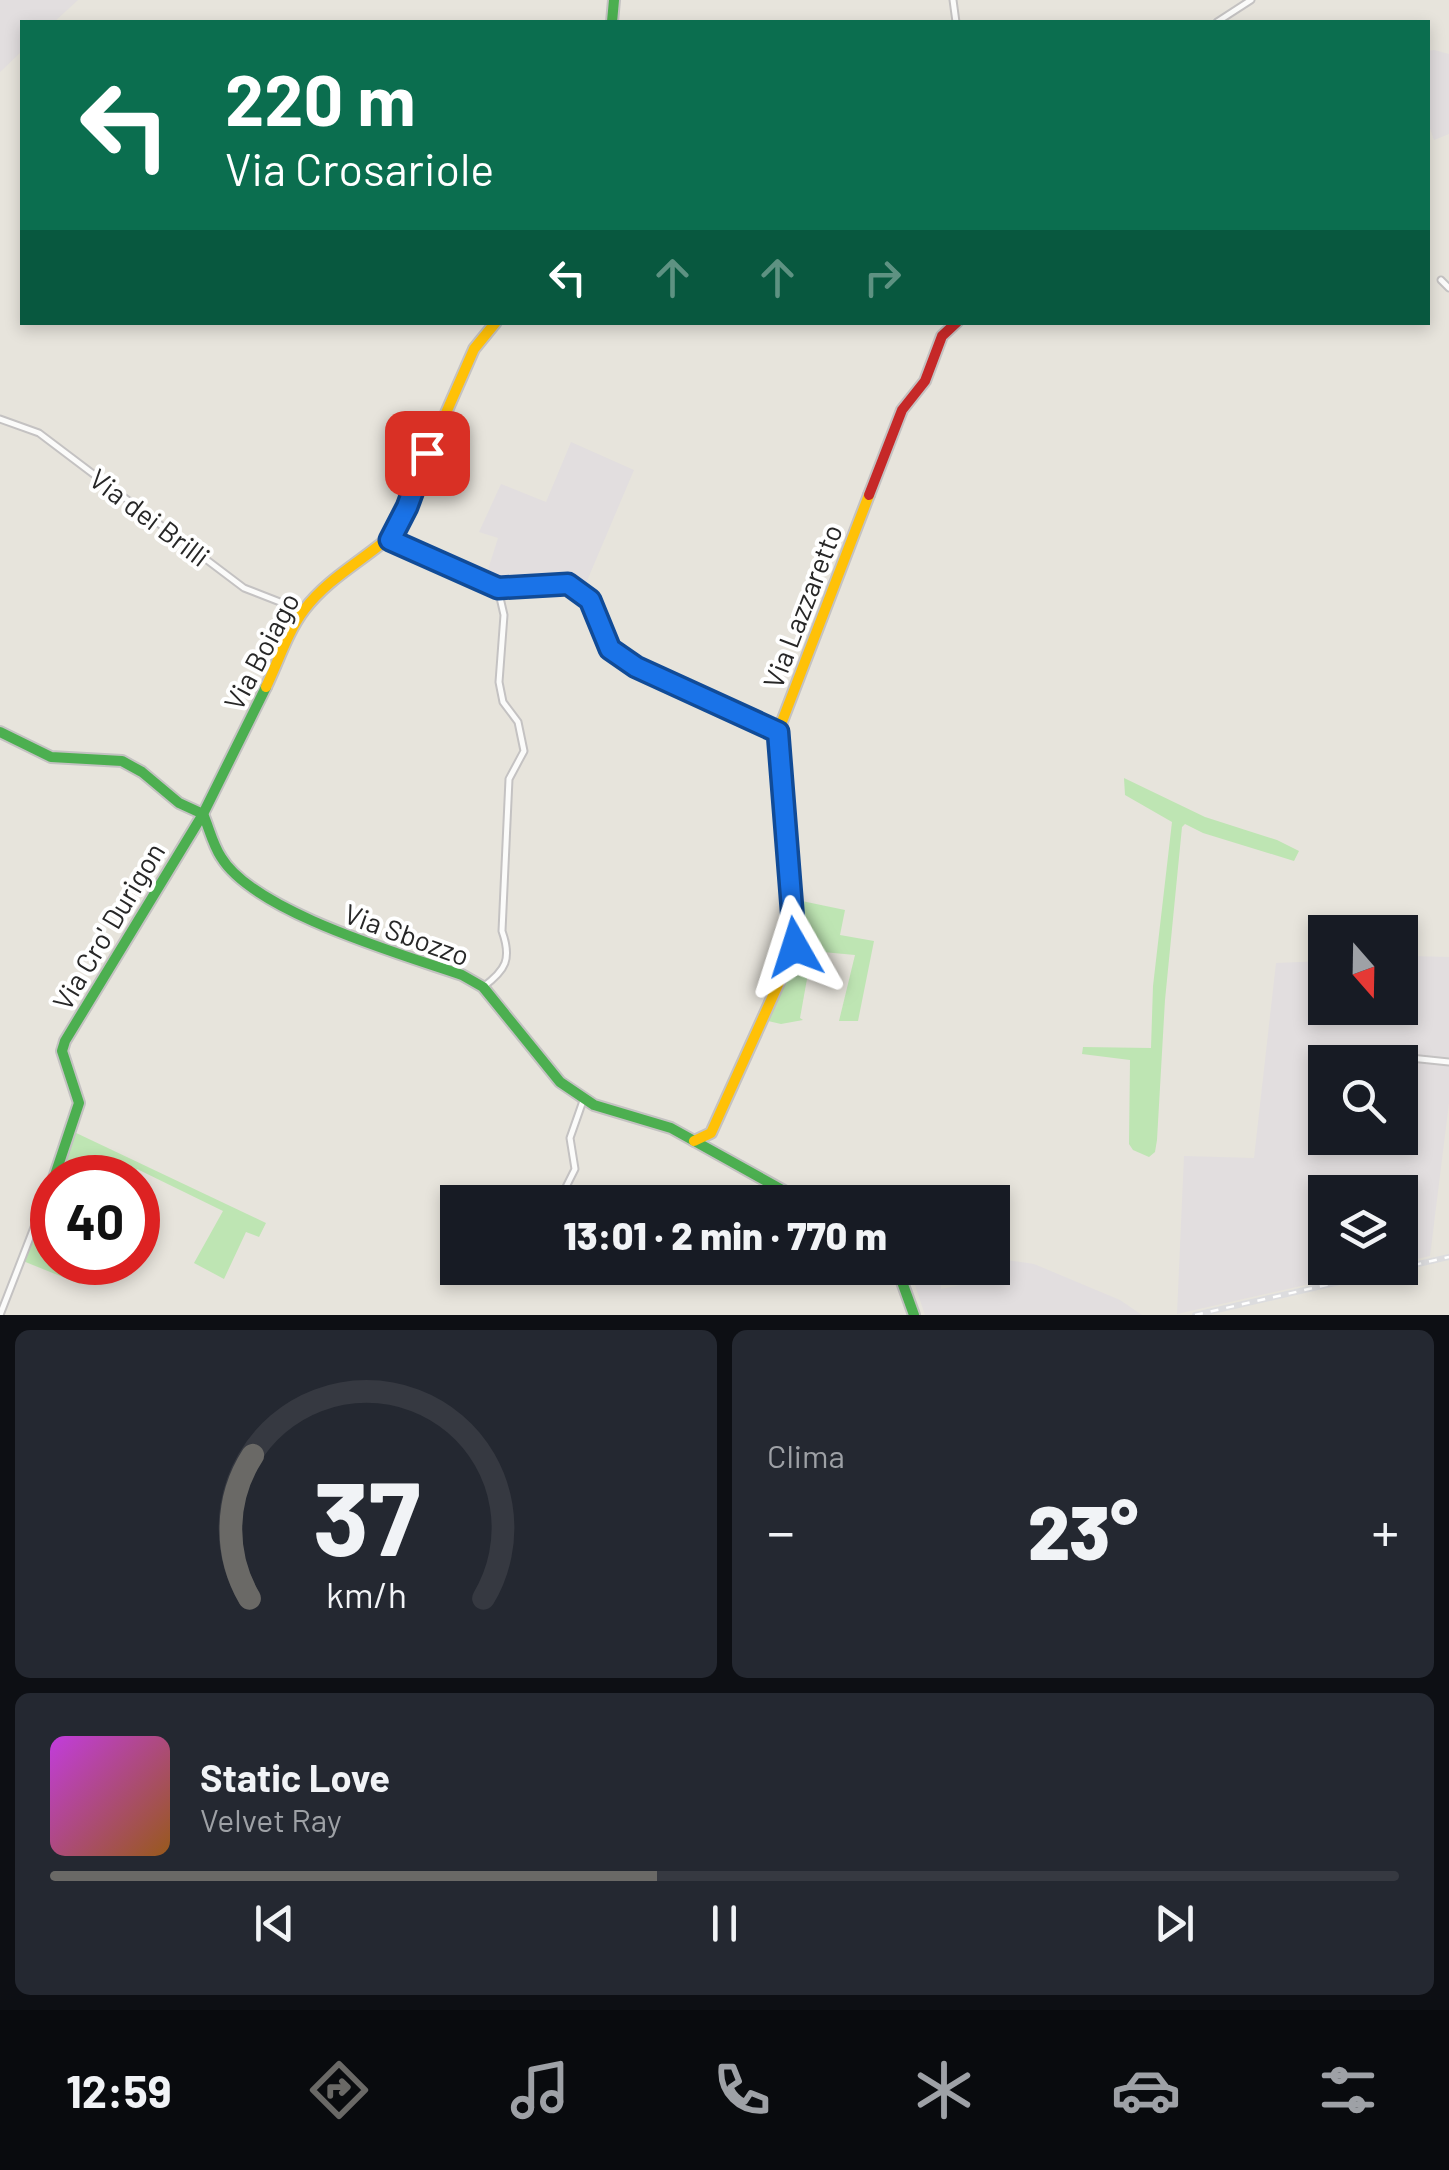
<!DOCTYPE html>
<html lang="it">
<meta charset="utf-8">
<style>
:root{--surface:#171b24;--page:#242831;--text:#f1f3f6;--muted:#9ea1a6;--line:#363941;--accent:#6a6966}
body{margin:0;font-family:Barlow,sans-serif;background:var(--page);color:var(--text);height:100vh;display:flex;flex-direction:column;font-size:38px;white-space:nowrap}
*{box-sizing:border-box;margin:0}
p{font-size:32px;color:var(--muted)}
.icon{flex:none;width:55px;height:55px;fill:none;stroke:currentColor;stroke-width:2;stroke-linecap:round;stroke-linejoin:round}
.map{position:relative;height:1315px;overflow:hidden}
.details{display:flex;flex-direction:column;gap:15px;padding:15px;background:#0d0f14;flex:1}
.details>*{flex:none}
.top-card{position:absolute;left:20px;top:20px;width:1410px;height:305px;border-radius:0px;box-shadow:0 5px 15px #0003;background:#0b6e4f;color:#fff;overflow:hidden}
.needle{width:65px;rotate:160deg}
.controls{position:absolute;left:1308px;top:915px;display:grid;gap:20px}
.controls a{display:grid;place-items:center;width:110px;height:110px;border-radius:0px;background:var(--surface);box-shadow:0 5px 15px #0003;font-size:50px}
.speed{position:absolute;left:30px;top:1155px;display:flex;gap:20px;font-size:50px;font-weight:700;text-align:center}
.speed>*{display:grid;place-content:center;width:130px;height:130px;border-radius:50%;background:var(--surface);box-shadow:0 5px 15px #0003;line-height:1}
.speed .limit{border:15px solid #d22;background:#fff;color:#111}
.pin{position:absolute;display:grid;place-items:center;width:85px;height:85px;color:#fff;margin:-42px;border-radius:20px;box-shadow:0 5px 15px #0006}
.me{position:absolute;width:110px;margin:-55px;rotate:354deg;stroke-linejoin:round;filter:drop-shadow(0 0 8px #0008)}
.turn{display:flex;align-items:center;gap:35px;height:210px;padding:0 40px;font-size:45px}
.turn .icon{width:130px;height:130px;stroke-width:2.5}
.turn b{display:block;font-size:70px;line-height:85px}
.lanes{display:flex;align-items:center;height:95px;padding:0 40px;background:#0003;justify-content:center;gap:50px;direction:ltr}
.lanes .off{opacity:.35}
.big{font-size:75px;font-weight:800;line-height:1.1}
.details .tile{flex:1;display:flex;flex-direction:column;justify-content:center;gap:15px;min-width:0;padding:0 35px;border-radius:15px;background:var(--page)}
.details .dial{align-items:center;gap:0}
.dial svg{height:260px;overflow:visible;fill:none;stroke:var(--line);stroke-width:7;stroke-linecap:round;text-anchor:middle}
.dial text{fill:var(--text);stroke:none}
.song{display:flex;align-items:center;gap:30px}
.cover{width:120px;height:120px;border-radius:15px;background:linear-gradient(135deg,hsl(290 70% 55%),hsl(30 70% 35%))}
.played{height:10px;border-radius:5px;background:linear-gradient(90deg,var(--accent) 45%,var(--line) 45%)}
.keys{display:flex;justify-content:space-around;direction:ltr}
.heat{display:flex;justify-content:space-between;align-items:center;font-size:55px;direction:ltr}
.details .tiles{flex:1;display:grid;gap:15px;grid-template-columns:1fr 1fr}
.tile:last-child{grid-column:span 2}
.trip{position:absolute;left:440px;top:1185px;width:570px;height:100px;border-radius:0px;background:var(--surface);box-shadow:0 5px 15px #0003;font-weight:800;line-height:100px;text-align:center}
.dock{display:flex;height:160px;justify-content:space-around;align-items:center;background:#090b0e;color:var(--muted)}
.dock .icon{width:70px;height:70px}
.dock .selected{color:var(--accent)}
.dock b{font-size:45px;color:var(--text)}
.map>svg:first-child{display:block}
</style>
<div class="map">
<svg width="1449" height="1315" viewBox="0 0 1449 1315">
<rect width="100%" height="100%" fill="#e7e4dc"/>
<!-- industrial -->
<g fill="#e2dedf" fill-rule="evenodd">
<polygon points="0,0 78,0 54,22 22,22 22,51 0,72"/>
<polygon points="1434,50 1449,54 1449,134 1434,140 1428,123 1428,51"/>
<polygon points="571,442 634,470 584,588 573,584 517,588 486,576 498,538 479,532 501,484 546,502"/>
<path d="M1412,956L1449,957V1103L1430,1256L1400,1263V1192H1325V1268H1381L1177,1314L1184,1156L1254,1158L1276,963L1325,961V1008H1400V960L1410,961ZM1325,1062H1400V1138H1325Z"/>
<polygon points="993,1258 1034,1264 1120,1300 1142,1315 925,1315 912,1276 919,1268 940,1275 941,1289 961,1285 967,1268 992,1268"/>
</g>
<!-- green -->
<g fill="#bee5b3">
<polygon points="1124,778 1205,817 1277,840 1299,851 1294,861 1203,833 1185,824 1182,827 1165,1000 1157,1140 1155,1152 1149,1157 1133,1150 1129,1144 1130,1060 1082,1054 1083,1047 1151,1048 1153,986 1172,822 1125,795"/>
<path d="M797,900L845,910L840,935L874,941L858,1021H839L855,955L812,951L800,1018L803,1020L781,1024L768,1021C787,981 807,945 797,900Z"/>
<polygon points="72,1131 266,1223 259,1237 246,1232 224,1279 194,1263 223,1211 137,1169 132,1177 54,1178"/>
<polygon points="52,1182 52,1262 90,1263 80,1284 23,1261"/>
</g>
<g fill="none" stroke-linecap="round" stroke-linejoin="round">
<defs>
<g id="street">
<polyline points="953,0 956,22"/>
<polyline points="1217,22 1251,0"/>
<polyline points="1441,280 1449,288"/>
<polyline points="0,419 39,433 244,588 303,611"/>
<polyline points="389,540 498,589 569,585 590,600 610,649 636,667 778,732"/>
<path d="M483,987C506,970 512,959 502,931L509,779L524,751L518,722L503,702L499,682L504,615L498,589"/>
<polyline points="1401,1057 1449,1062"/>
<polyline points="565,1189 575,1169 570,1138 584,1098"/>
<polyline points="0,1315 52,1181"/>
</g>
<g id="fast">
<polyline points="612,22 614,0"/>
<polyline points="0,732 51,757 122,761 142,772 179,803 203,814"/>
<path d="M203,814C209,828 213,845 221,857C254,912 401,954 462,975L483,987L560,1082L594,1105L671,1128L804,1202"/>
<polyline points="54,1178 79,1103 62,1051 65,1041 203,814 266,687"/>
<polyline points="897,1268 914,1315"/>
</g>
<g id="slow">
<path d="M266,687C278,662 288,631 304,610C328,578 364,560 393,534L474,349L496,322"/>
<polyline points="694,1141 711,1133 795,947 778,732 869,495"/>
</g>
<polyline id="jam" points="869,495 902,410 925,381 942,336 957,322"/>
</defs>
<!-- street casing -->
<use href="#street" stroke="#c4c2c2" stroke-width="9"/>
<!-- fast casing -->
<use href="#fast" stroke="#c4c2c2" stroke-width="14"/>
<!-- slow casing -->
<use href="#slow" stroke="#c4c2c2" stroke-width="14"/>
<!-- jam casing -->
<use href="#jam" stroke="#c4c2c2" stroke-width="14"/>
<!-- street -->
<use href="#street" stroke="#fbfbfa" stroke-width="5"/>
<!-- fast -->
<use href="#fast" stroke="#4caf50" stroke-width="10"/>
<!-- slow -->
<use href="#slow" stroke="#ffc107" stroke-width="10"/>
<!-- jam -->
<use href="#jam" stroke="#c62828" stroke-width="10"/>
<defs>
<polyline id="rail" points="1195,1315 1449,1257"/>
</defs>
<!-- rail casing -->
<use href="#rail" stroke="#dcdcde" stroke-width="6"/>
<!-- rail -->
<use href="#rail" stroke="#fff" stroke-width="2.5" stroke-dasharray="8" stroke-linecap="butt"/>
</g>
<g fill="none" stroke-linecap="round" stroke-linejoin="round">
<defs>
<polyline id="route" points="427,453 407,507 390,540 498,588 568,584 590,600 610,649 636,667 778,732 795,947"/>
</defs>
<!-- route casing -->
<use href="#route" stroke="#114b97" stroke-width="25"/>
<!-- route -->
<use href="#route" stroke="#1a73e8" stroke-width="18"/>
</g>
<g text-anchor="middle" dominant-baseline="central" stroke-width="8" stroke-linejoin="round" paint-order="stroke">
<!-- street labels -->
<g font-size="28" fill="#272727" stroke="#fff">
<text transform="translate(150 517) rotate(37)">Via dei Brilli</text>
<text transform="translate(802 606) rotate(-69)">Via Lazzaretto</text>
<text transform="translate(261 651) rotate(-62)">Via Boiago</text>
<text transform="translate(108 926) rotate(-59)">Via Cro' Durigon</text>
<text transform="translate(407 934) rotate(20)">Via Sbozzo</text>
</g>
</g>
</svg>
<div class="controls">
<a><svg class="needle" viewBox="-14 -14 28 28"><path d="M0-13l5 13h-10z" fill="#e53935"/><path d="M0 13l5-13h-10z" fill="#9ea1a6"/></svg></a>
<a><svg class="icon" aria-label="search" viewBox="0 0 24 24"><circle cx="10" cy="10" r="6"/><path d="M15 15l6 6"/></svg></a>
<a><svg class="icon" aria-label="layers" viewBox="0 0 24 24"><path d="M12 4l9 5-9 5-9-5zM3 14l9 5 9-5"/></svg></a>
</div>
<div class="speed"><div class="limit">40</div></div>
<div class="pin" style="left:427px;top:453px;background:#d93025"><svg class="icon" aria-label="arrive" viewBox="0 0 24 24"><path d="M6 21V4h12l-3 4 3 4H6"/></svg></div>
<svg class="me" style="left:795px;top:947px" viewBox="-20 -20 40 40"><path d="M0-17L14 15 0 8-14 15z" fill="#1a73e8" stroke="#fff" stroke-width="4"/></svg>
<div class="trip">13:01 · 2 min · 770 m</div>
<div class="top-card">
<div class="turn"><svg class="icon" aria-label="left" viewBox="0 0 24 24"><path d="M17 20v-9H6M10 6l-5 5 5 5"/></svg><div><b>220 m</b>Via Crosariole</div></div>
<div class="lanes"><svg class="icon" aria-label="left" viewBox="0 0 24 24"><path d="M17 20v-9H6M10 6l-5 5 5 5"/></svg><svg class="icon off" aria-label="ahead" viewBox="0 0 24 24"><path d="M12 20V5M6 11l6-6 6 6"/></svg><svg class="icon off" aria-label="ahead" viewBox="0 0 24 24"><path d="M12 20V5M6 11l6-6 6 6"/></svg><svg class="icon off" aria-label="right" viewBox="0 0 24 24"><path d="M7 20v-9h11M14 6l5 5-5 5"/></svg></div>
</div>
</div>
<section class="details">
<div class="tiles">
<div class="tile dial"><svg viewBox="0 0 100 80">
<path d="M14 69A42 42 0 1 1 86 69"/>
<path d="M14 69A42 42 0 0 1 15 25" stroke="#6a6966"/>
<text x="50" y="56" font-size="32" font-weight="700">37</text>
<text x="50" y="72" font-size="11">km/h</text>
</svg></div>
<div class="tile"><p>Clima</p>
<div class="heat"><a>−</a><b class="big">23°</b><a>+</a></div>
</div>
<div class="tile">
<div class="song"><i class="cover"></i><div><b>Static Love</b><p>Velvet Ray</p></div></div>
<div class="played"></div>
<div class="keys"><svg class="icon" aria-label="previous" viewBox="0 0 24 24"><path d="M18 5L8 12l10 7zM5 5v14"/></svg><svg class="icon" aria-label="pause" viewBox="0 0 24 24"><path d="M8 5v14M16 5v14"/></svg><svg class="icon" aria-label="next" viewBox="0 0 24 24"><path d="M6 5l10 7-10 7zM19 5v14"/></svg></div>
</div>
</div>
</section>
<nav class="dock">
<b>12:59</b>
<svg class="icon selected" aria-label="directions" viewBox="0 0 24 24"><path d="M12 3l9 9-9 9-9-9zM9 14v-3h6M13 9l2 2-2 2"/></svg>
<svg class="icon" aria-label="music" viewBox="0 0 24 24"><path d="M9 18V5l10-2v13"/><circle cx="6" cy="18" r="3"/><circle cx="16" cy="16" r="3"/></svg>
<svg class="icon" aria-label="phone" viewBox="0 0 24 24"><path d="M5 4h4l2 5-3 2q2 4 5 5l2-3 5 2v4C11 20 4 13 5 4z"/></svg>
<svg class="icon" aria-label="climate" viewBox="0 0 24 24"><path d="M12 3v18M4 7l16 10M4 17L20 7"/></svg>
<svg class="icon" aria-label="car" viewBox="0 0 24 24"><path d="M5 17H2v-5l4-1 3-4h7l3 4 3 1v5h-3M9 17h6M6 11h13"/><circle cx="7" cy="17" r="2"/><circle cx="17" cy="17" r="2"/></svg>
<svg class="icon" aria-label="filters" viewBox="0 0 24 24"><path d="M4 7h16M4 17h16"/><circle cx="9" cy="7" r="2"/><circle cx="15" cy="17" r="2"/></svg>
</nav>
